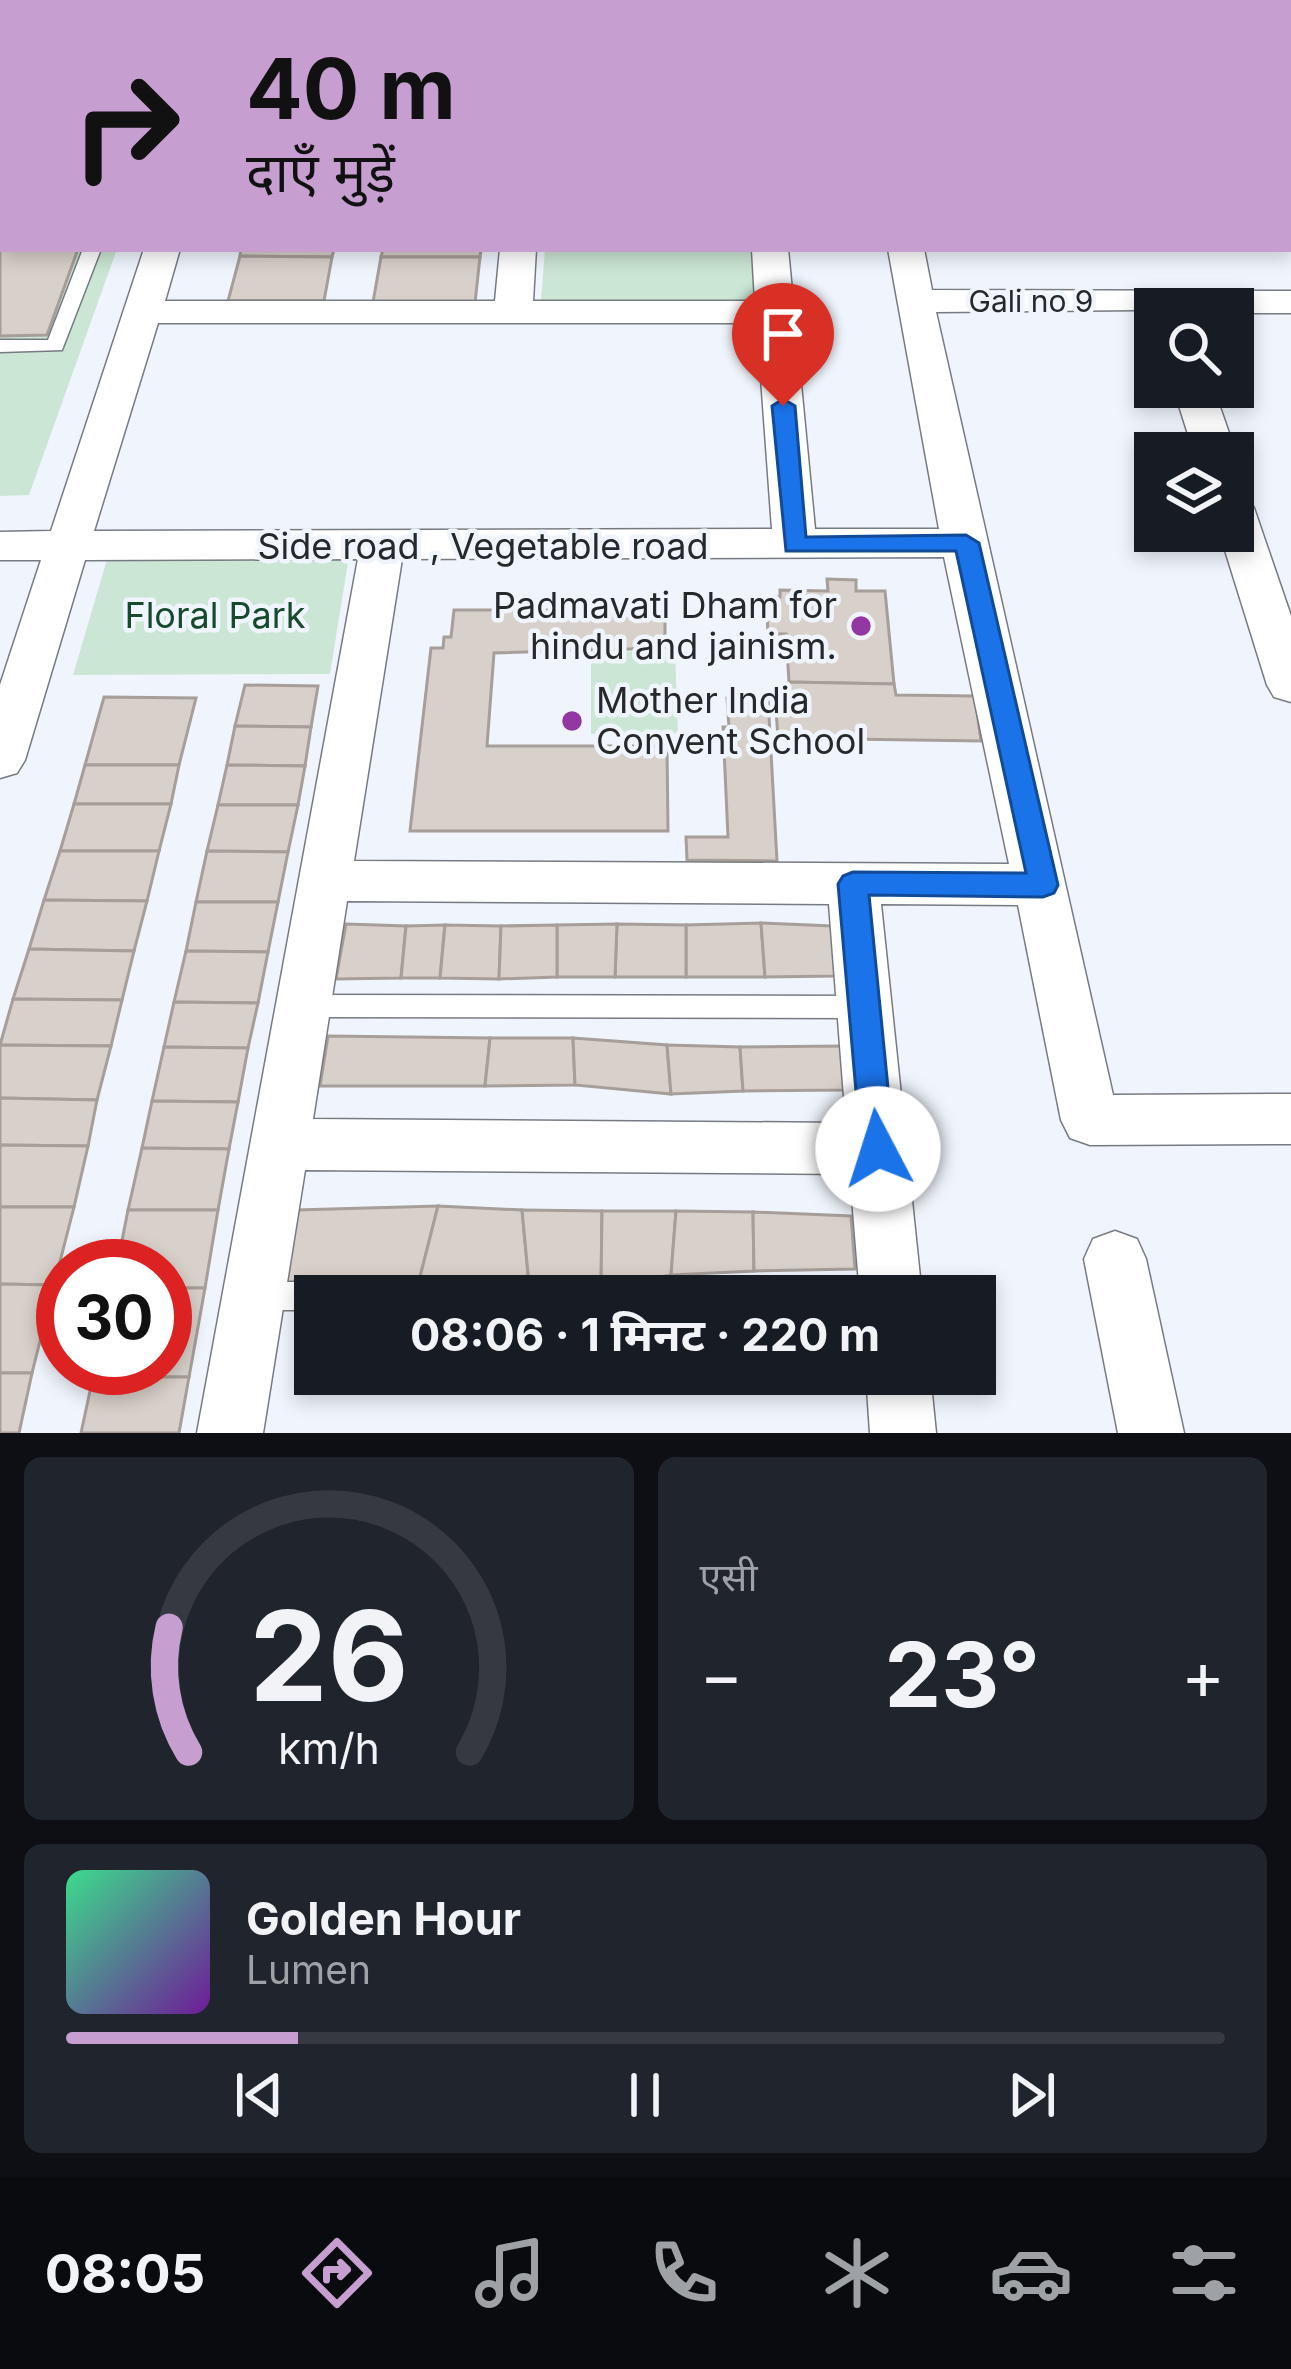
<!DOCTYPE html>
<html lang="hi">
<meta charset="utf-8">
<style>
:root{--surface:#171b24;--page:#20242c;--text:#f1f3f6;--muted:#9ea1a6;--line:#363941;--accent:#c79ed0}
body{margin:0;font-family:Inter,"Noto Sans Devanagari",sans-serif;background:var(--page);color:var(--text);height:100vh;display:flex;flex-direction:column;font-size:45px;white-space:nowrap}
*{box-sizing:border-box;margin:0}
p{font-size:39px;color:var(--muted)}
.icon{flex:none;width:66px;height:66px;fill:none;stroke:currentColor;stroke-width:2;stroke-linecap:round;stroke-linejoin:round}
.map{position:relative;height:1433px;overflow:hidden}
.drawer{display:flex;flex-direction:column;gap:24px;padding:24px;background:#0d0f14;flex:1}
.drawer>*{flex:none}
.banner{position:absolute;left:0px;top:0px;width:1293px;height:252px;box-shadow:0 6px 18px #0003;background:#c79ed0;color:#111;overflow:hidden}
.tools{position:absolute;left:1134px;top:288px;display:grid;gap:24px}
.tools a{display:grid;place-items:center;width:120px;height:120px;border-radius:0px;background:var(--surface);box-shadow:0 6px 18px #0003;font-size:60px}
.speed{position:absolute;left:36px;top:1239px;display:flex;gap:24px;font-size:60px;font-weight:700;text-align:center}
.speed>*{display:grid;place-content:center;width:156px;height:156px;border-radius:50%;background:var(--surface);box-shadow:0 6px 18px #0003;line-height:1}
.speed .limit{border:18px solid #d22;background:#fff;color:#111}
.pin{position:absolute;display:grid;place-items:center;width:102px;height:102px;color:#fff;margin:-123px -51px;border-radius:50% 50% 50% 0;rotate:-45deg;box-shadow:0 0 12px #0007}
.pin .icon{rotate:45deg}
.me{position:absolute;width:132px;margin:-66px;rotate:355deg;stroke-linejoin:round;filter:drop-shadow(0 0 9px #0008)}
.turn{display:flex;align-items:center;gap:42px;height:252px;padding:0 48px;font-size:54px}
.turn .icon{width:156px;height:156px;stroke-width:2.5}
.turn b{display:block;font-size:84px;line-height:102px}
.big{font-size:90px;font-weight:700;line-height:1.1}
.drawer .widget{flex:1;display:flex;flex-direction:column;justify-content:center;gap:18px;min-width:0;padding:0 42px;border-radius:18px;background:var(--page)}
.drawer .dial{align-items:center;gap:0}
.dial svg{height:312px;overflow:visible;fill:none;stroke:var(--line);stroke-width:7;stroke-linecap:round;text-anchor:middle}
.dial text{fill:var(--text);stroke:none}
.song{display:flex;align-items:center;gap:36px}
.cover{width:144px;height:144px;border-radius:18px;background:linear-gradient(135deg,hsl(150 70% 55%),hsl(280 70% 35%))}
.played{height:12px;border-radius:6px;background:linear-gradient(90deg,var(--accent) 20%,var(--line) 20%)}
.keys{display:flex;justify-content:space-around;direction:ltr}
.heat{display:flex;justify-content:space-between;align-items:center;font-size:66px;direction:ltr}
.drawer .tiles{flex:1;display:grid;gap:24px;grid-template-columns:1fr 1fr}
.widget:last-child{grid-column:span 2}
.trip{position:absolute;left:294px;top:1275px;width:702px;height:120px;border-radius:0px;background:var(--surface);box-shadow:0 6px 18px #0003;font-weight:700;line-height:120px;text-align:center}
.tabs{display:flex;height:192px;justify-content:space-around;align-items:center;background:#090b0e;color:var(--muted)}
.tabs .icon{width:84px;height:84px}
.tabs .active{color:var(--accent)}
.tabs b{font-size:54px;color:var(--text)}
.map>svg:first-child{display:block}
</style>
<div class="map">
<svg width="1291" height="1433" viewBox="0 0 1291 1433">
<rect width="100%" height="100%" fill="#f0f5fd"/>
<!-- green -->
<g fill="#cbe6d4">
<polygon points="0,48 3,249 117,249 29,495 0,496"/>
<polygon points="545,249 752,249 755,301 541,300"/>
<polygon points="108,556 349,556 330,674 73,675"/>
<polygon points="675,651 678,733 591,734 591,652"/>
</g>
<!-- building -->
<g fill="#d8d0ca" stroke="#a69e98" stroke-width="3">
<polygon points="0,164 3,249 78,249 47,335 0,336"/>
<polygon points="241,249 334,249 332,257 240,256"/>
<polygon points="383,249 481,249 480,257 381,257"/>
<polygon points="240,256 332,257 324,301 228,301"/>
<polygon points="381,257 480,257 475,303 373,302"/>
<polygon points="827,579 856,580 856,591 885,591 894,684 789,682 786,634 768,634 766,597 780,597 780,590 828,591"/>
<polygon points="454,610 665,610 665,648 494,653 487,746 667,746 668,831 410,831 431,648 443,648 444,637 451,637"/>
<polygon points="789,682 894,684 896,695 975,696 981,741 778,738 775,696 789,696"/>
<polygon points="245,685 318,686 311,727 235,726"/>
<polygon points="104,697 196,698 179,765 85,765"/>
<polygon points="727,698 768,698 777,861 687,860 686,837 728,837 723,727 729,727"/>
<polygon points="235,726 311,727 305,766 227,765"/>
<polygon points="85,765 179,765 171,804 74,804"/>
<polygon points="227,765 305,766 298,805 218,805"/>
<polygon points="74,804 171,804 159,851 60,851"/>
<polygon points="218,805 298,805 288,852 207,851"/>
<polygon points="60,851 159,851 147,901 44,900"/>
<polygon points="207,851 288,852 278,902 196,902"/>
<polygon points="44,900 147,901 134,951 29,949"/>
<polygon points="196,902 278,902 268,952 186,951"/>
<polygon points="761,923 765,977 686,977 686,925"/>
<polygon points="761,923 832,926 836,976 765,977"/>
<polygon points="346,924 406,926 401,978 336,979"/>
<polygon points="617,924 686,925 686,977 615,977"/>
<polygon points="617,924 615,977 557,977 557,925"/>
<polygon points="445,925 440,978 401,978 406,926"/>
<polygon points="445,925 501,926 499,979 440,978"/>
<polygon points="557,925 557,977 499,979 501,926"/>
<polygon points="29,949 134,951 122,1000 13,999"/>
<polygon points="186,951 268,952 258,1003 174,1002"/>
<polygon points="13,999 122,1000 111,1046 0,1045"/>
<polygon points="174,1002 258,1003 248,1048 164,1047"/>
<polygon points="328,1036 490,1038 485,1086 320,1086"/>
<polygon points="490,1038 573,1038 575,1085 485,1086"/>
<polygon points="573,1038 667,1045 671,1094 575,1085"/>
<polygon points="0,1045 111,1046 97,1100 0,1098"/>
<polygon points="667,1045 740,1047 743,1091 671,1094"/>
<polygon points="842,1046 846,1090 743,1091 740,1047"/>
<polygon points="164,1047 248,1048 238,1102 152,1101"/>
<polygon points="0,1098 97,1100 88,1146 0,1145"/>
<polygon points="152,1101 238,1102 229,1149 142,1148"/>
<polygon points="0,1145 88,1146 74,1207 0,1207"/>
<polygon points="142,1148 229,1149 218,1210 128,1210"/>
<polygon points="438,1206 419,1281 286,1283 296,1210"/>
<polygon points="438,1206 522,1210 529,1284 419,1281"/>
<polygon points="0,1207 74,1207 54,1285 0,1284"/>
<polygon points="128,1210 218,1210 205,1288 165,1288 165,1266 117,1266"/>
<polygon points="522,1210 602,1211 601,1287 529,1284"/>
<polygon points="602,1211 676,1211 671,1275 601,1287"/>
<polygon points="676,1211 753,1212 754,1271 671,1275"/>
<polygon points="753,1212 851,1216 855,1269 754,1271"/>
<polygon points="0,1284 54,1285 32,1373 0,1373"/>
<polygon points="165,1288 205,1288 189,1377 93,1377 95,1368 165,1368"/>
<polygon points="0,1373 32,1373 19,1433 0,1433"/>
<polygon points="93,1377 189,1377 179,1433 81,1433"/>
</g>
<g fill="none" stroke-linecap="round" stroke-linejoin="round">
<defs>
<g id="lane">
<rect x="0" y="147" width="3" height="10"/>
<polygon points="83,249 101,249 62,350 0,352 0,340 48,340"/>
<polygon points="303,995 864,996 874,999 878,1007 874,1015 864,1018 303,1017 293,1014 289,1006 293,998"/>
<polygon points="256,1282 593,1282 604,1286 609,1296 315,1296 315,1310 256,1310 245,1306 240,1296 245,1286"/>
</g>
<g id="street">
<polygon points="154,0 153,3 35,1 35,0"/>
<rect x="850" y="0" width="30" height="3"/>
<rect x="0" y="21" width="3" height="18"/>
<rect x="1290" y="44" width="1" height="20"/>
<polygon points="0,104 3,105 3,125 0,124"/>
<rect x="1290" y="110" width="1" height="22"/>
<path d="M144,249H180L165,301H495L500,249H536L533,301H755L752,249H788L815,529H939L888,249H924L932,290L1291,291V313H1233V309L936,312L1113,1095L1291,1094V1144L1090,1145L1070,1138L1061,1120L1018,905L881,904L922,1296H860L850,1174L305,1170L263,1433H197L358,559L85,560L25,760L17,773L0,778V685L41,560H0V532L51,531ZM158,323H757L772,529L94,531ZM944,557L1009,864L354,861L402,559ZM347,901L829,904L846,1123L313,1119Z"/>
<polygon points="1173,387 1213,387 1236,453 1233,457 1233,453 1194,453"/>
<polygon points="1233,494 1248,498 1254,508 1291,616 1291,702 1274,697 1267,685 1219,531 1233,531"/>
<polygon points="1115,1231 1137,1239 1146,1259 1184,1433 1118,1433 1084,1259 1093,1239"/>
<polygon points="866,1374 930,1374 936,1433 870,1433"/>
</g>
</defs>
<!-- lane casing -->
<use href="#lane" stroke="#767b82" stroke-width="3"/>
<!-- street casing -->
<use href="#street" stroke="#767b82" stroke-width="3"/>
<!-- lane -->
<use href="#lane" fill="#fff" fill-rule="evenodd"/>
<!-- street -->
<use href="#street" fill="#fff" fill-rule="evenodd"/>
</g>
<!-- route -->
<polygon fill="#1a73e8" stroke="#114b97" stroke-width="3" points="783,399 795,406 806,537 966,535 979,543 1058,885 1054,893 1043,897 869,895 894,1149 889,1160 878,1164 866,1160 861,1149 838,884 843,876 853,872 1026,873 956,551 786,551 772,406"/>
<!-- markers -->
<g fill="#9337a2" stroke="#f0f5fd" stroke-width="4.5">
<circle cx="861" cy="626" r="12"/>
<circle cx="572" cy="721" r="12"/>
</g>
<g text-anchor="middle" dominant-baseline="central" stroke-width="9" stroke-linejoin="round" paint-order="stroke">
<!-- far-street labels -->
<g font-size="30" fill="#26282b" stroke="#f0f5fd">
<text x="1031" y="301">Gali no 9</text>
</g>
<!-- street labels -->
<g font-size="36" fill="#26282b" stroke="#f0f5fd">
<text x="483" y="546">Side road , Vegetable road</text>
</g>
<!-- poi labels -->
<g font-size="36" fill="#26282b" stroke="#f0f5fd" text-anchor="end">
<text x="837" y="605">Padmavati Dham for<tspan x="837" dy="41">hindu and jainism.</tspan></text>
<text x="596" y="700" text-anchor="start">Mother India<tspan x="596" dy="41">Convent School</tspan></text>
</g>
<!-- park labels -->
<g font-size="36" fill="#154a2d" stroke="#f0f5fd">
<text x="215" y="615">Floral Park</text>
</g>
</g>
</svg>
<div class="tools">
<a><svg class="icon" aria-label="search" viewBox="0 0 24 24"><circle cx="10" cy="10" r="6"/><path d="M15 15l6 6"/></svg></a>
<a><svg class="icon" aria-label="layers" viewBox="0 0 24 24"><path d="M12 4l9 5-9 5-9-5zM3 14l9 5 9-5"/></svg></a>
</div>
<div class="speed"><div class="limit">30</div></div>
<div class="pin" style="left:783px;top:406px;background:#d93025"><svg class="icon" aria-label="arrive" viewBox="0 0 24 24"><path d="M6 21V4h12l-3 4 3 4H6"/></svg></div>
<svg class="me" style="left:878px;top:1149px" viewBox="-20 -20 40 40"><circle r="19" fill="#fff"/><path d="M0-13L10 11 0 6-10 11z" fill="#1a73e8"/></svg>
<div class="trip">08:06 · 1 मिनट · 220 m</div>
<div class="banner">
<div class="turn"><svg class="icon" aria-label="right" viewBox="0 0 24 24"><path d="M7 20v-9h11M14 6l5 5-5 5"/></svg><div><b>40 m</b>दाएँ मुड़ें</div></div>
</div>
</div>
<section class="drawer">
<div class="tiles">
<div class="widget dial"><svg viewBox="0 0 100 80">
<path d="M14 69A42 42 0 1 1 86 69"/>
<path d="M14 69A42 42 0 0 1 9 37" stroke="#c79ed0"/>
<text x="50" y="56" font-size="32" font-weight="700">26</text>
<text x="50" y="72" font-size="11">km/h</text>
</svg></div>
<div class="widget"><p>एसी</p>
<div class="heat"><a>−</a><b class="big">23°</b><a>+</a></div>
</div>
<div class="widget">
<div class="song"><i class="cover"></i><div><b>Golden Hour</b><p>Lumen</p></div></div>
<div class="played"></div>
<div class="keys"><svg class="icon" aria-label="previous" viewBox="0 0 24 24"><path d="M18 5L8 12l10 7zM5 5v14"/></svg><svg class="icon" aria-label="pause" viewBox="0 0 24 24"><path d="M8 5v14M16 5v14"/></svg><svg class="icon" aria-label="next" viewBox="0 0 24 24"><path d="M6 5l10 7-10 7zM19 5v14"/></svg></div>
</div>
</div>
</section>
<nav class="tabs">
<b>08:05</b>
<svg class="icon active" aria-label="directions" viewBox="0 0 24 24"><path d="M12 3l9 9-9 9-9-9zM9 14v-3h6M13 9l2 2-2 2"/></svg>
<svg class="icon" aria-label="music" viewBox="0 0 24 24"><path d="M9 18V5l10-2v13"/><circle cx="6" cy="18" r="3"/><circle cx="16" cy="16" r="3"/></svg>
<svg class="icon" aria-label="phone" viewBox="0 0 24 24"><path d="M5 4h4l2 5-3 2q2 4 5 5l2-3 5 2v4C11 20 4 13 5 4z"/></svg>
<svg class="icon" aria-label="climate" viewBox="0 0 24 24"><path d="M12 3v18M4 7l16 10M4 17L20 7"/></svg>
<svg class="icon" aria-label="car" viewBox="0 0 24 24"><path d="M5 17H2v-5l4-1 3-4h7l3 4 3 1v5h-3M9 17h6M6 11h13"/><circle cx="7" cy="17" r="2"/><circle cx="17" cy="17" r="2"/></svg>
<svg class="icon" aria-label="filters" viewBox="0 0 24 24"><path d="M4 7h16M4 17h16"/><circle cx="9" cy="7" r="2"/><circle cx="15" cy="17" r="2"/></svg>
</nav>
